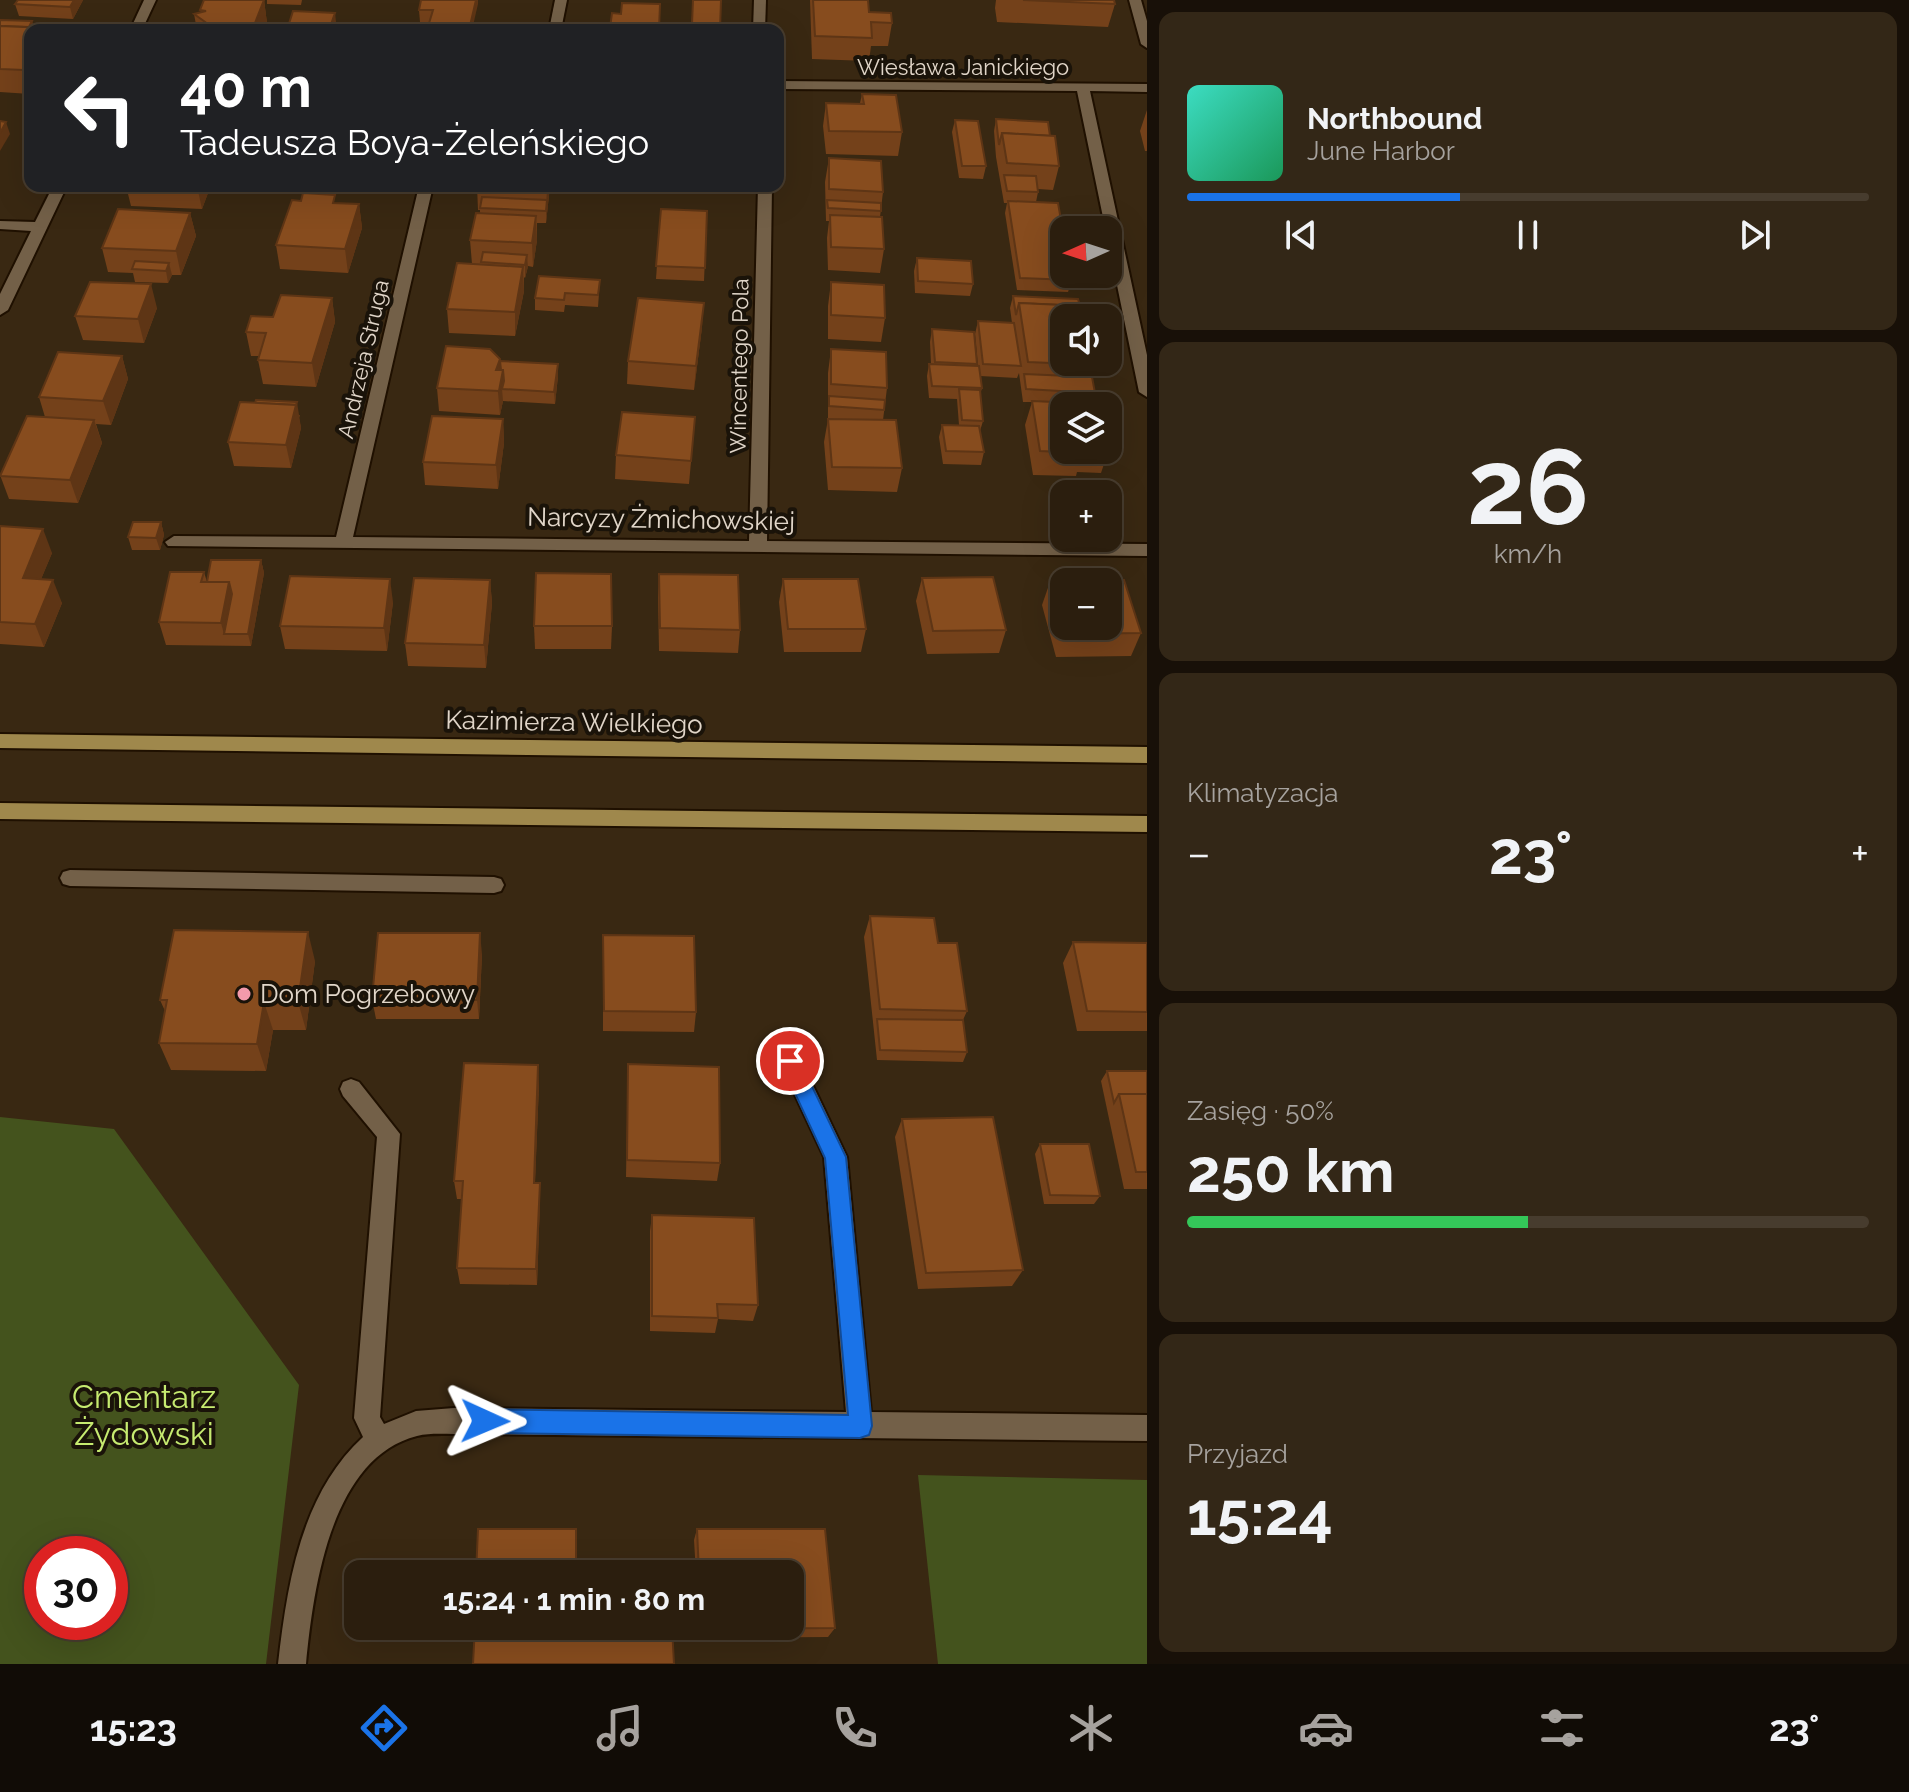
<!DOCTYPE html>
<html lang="pl">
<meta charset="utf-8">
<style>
:root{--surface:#2b1e0e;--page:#332717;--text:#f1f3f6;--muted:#a6a29e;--line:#473c2e;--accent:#1a73e8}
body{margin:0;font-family:Raleway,sans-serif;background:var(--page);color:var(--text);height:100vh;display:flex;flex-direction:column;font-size:30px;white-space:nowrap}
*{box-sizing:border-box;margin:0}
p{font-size:26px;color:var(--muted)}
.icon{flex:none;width:44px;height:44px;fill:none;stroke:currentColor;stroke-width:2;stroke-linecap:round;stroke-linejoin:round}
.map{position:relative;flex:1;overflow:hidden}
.side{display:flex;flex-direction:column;gap:12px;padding:12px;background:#181008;width:762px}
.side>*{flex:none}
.banner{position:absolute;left:24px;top:24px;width:760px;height:168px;border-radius:16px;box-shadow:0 8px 32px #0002,0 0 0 2px var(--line);background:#202124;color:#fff;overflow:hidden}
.needle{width:52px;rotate:267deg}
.fabs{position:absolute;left:1050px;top:216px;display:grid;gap:16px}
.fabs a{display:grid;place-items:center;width:72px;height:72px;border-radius:16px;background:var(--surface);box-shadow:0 8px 32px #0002,0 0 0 2px var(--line);font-size:40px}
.speed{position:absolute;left:24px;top:1536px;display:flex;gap:16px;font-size:40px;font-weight:700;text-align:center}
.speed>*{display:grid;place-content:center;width:104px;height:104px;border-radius:50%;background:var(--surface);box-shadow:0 8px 32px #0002,0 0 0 2px var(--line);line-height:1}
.speed .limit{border:12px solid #d22;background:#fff;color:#111}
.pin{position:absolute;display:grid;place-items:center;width:68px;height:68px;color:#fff;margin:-34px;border:4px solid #fff;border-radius:50%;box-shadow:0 2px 8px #0007}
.me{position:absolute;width:88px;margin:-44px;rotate:91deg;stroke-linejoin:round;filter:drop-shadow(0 0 6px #0008)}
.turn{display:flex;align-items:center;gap:28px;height:168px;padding:0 24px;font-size:36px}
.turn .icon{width:104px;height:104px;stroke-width:2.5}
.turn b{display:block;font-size:56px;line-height:68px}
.big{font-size:60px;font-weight:700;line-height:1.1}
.side .widget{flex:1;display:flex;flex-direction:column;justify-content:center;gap:12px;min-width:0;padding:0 28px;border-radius:16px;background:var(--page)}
.side .dial{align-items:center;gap:0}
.dial b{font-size:104px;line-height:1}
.song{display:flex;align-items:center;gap:24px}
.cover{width:96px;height:96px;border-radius:12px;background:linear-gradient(135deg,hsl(170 70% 55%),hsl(150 70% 35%))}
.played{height:8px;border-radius:4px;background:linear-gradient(90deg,var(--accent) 40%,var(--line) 40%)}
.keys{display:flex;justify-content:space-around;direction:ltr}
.heat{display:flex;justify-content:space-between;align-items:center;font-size:44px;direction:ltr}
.charge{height:12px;border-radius:6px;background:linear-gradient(90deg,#34c759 50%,var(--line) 0)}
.trip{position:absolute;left:344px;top:1560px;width:460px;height:80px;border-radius:16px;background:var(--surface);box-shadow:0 8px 32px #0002,0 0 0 2px var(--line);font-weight:700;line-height:80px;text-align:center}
.tabs{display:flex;height:128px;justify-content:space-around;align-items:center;background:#110c06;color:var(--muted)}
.tabs .icon{width:56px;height:56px}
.tabs .on{color:var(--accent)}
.tabs b{font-size:36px;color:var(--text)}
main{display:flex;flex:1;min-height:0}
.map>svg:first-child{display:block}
</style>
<main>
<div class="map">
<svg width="1147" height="1664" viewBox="0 0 1147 1664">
<rect width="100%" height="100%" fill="#392812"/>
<!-- green -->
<g fill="#44531d" fill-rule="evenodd">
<path d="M0,1117L114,1129L299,1385L266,1664H0ZM42,1554H110V1622H42Z"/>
<polygon points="918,1475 1147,1480 1147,1664 938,1664"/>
</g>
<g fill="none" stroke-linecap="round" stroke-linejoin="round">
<defs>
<g id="minor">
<polygon points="144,0 156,0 142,30 130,30"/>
<polygon points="555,0 567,0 561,30 549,30"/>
<polygon points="754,0 766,0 765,30 753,30"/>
<polygon points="1129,0 1141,0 1147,21 1147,48 1141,44"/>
<polygon points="778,81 1147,84 1147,92 1090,91 1147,355 1147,397 1139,392 1077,91 778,89"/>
<polygon points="53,186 67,186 8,310 0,315 0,294 31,231 0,229 0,221 35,222"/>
<polygon points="419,186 433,186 353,537 749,541 758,186 772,186 767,541 1147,544 1147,556 168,546 165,542 174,536 336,537"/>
<polygon points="70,870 494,877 501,879 504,885 501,891 494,893 70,886 63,884 60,878 63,872"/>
<path d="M790,1051L798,1054L847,1157L871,1412L1147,1415V1441L454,1434C442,1434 429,1433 417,1436C330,1458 313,1591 306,1664H278C287,1584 301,1494 363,1437L354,1418L377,1137L343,1096L340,1089L343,1082L351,1079L359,1082L400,1134L380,1417L384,1424L416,1411L454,1408L846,1412L824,1157L779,1061L782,1054Z"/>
</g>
<g id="major">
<polygon points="0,734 1147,747 1147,763 0,748"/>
<polygon points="0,803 1147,816 1147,832 0,819"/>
</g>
</defs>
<!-- minor casing -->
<use href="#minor" stroke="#1f1000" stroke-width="4"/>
<!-- major casing -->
<use href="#major" stroke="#1f1000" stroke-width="4"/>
<!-- minor -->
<use href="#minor" fill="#736048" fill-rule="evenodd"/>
<!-- major -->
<use href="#major" fill="#9f884c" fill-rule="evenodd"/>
</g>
<!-- wall -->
<g fill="#74411a">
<polygon points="18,0 83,0 73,19 19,16 15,4"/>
<polygon points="264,0 267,23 265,30 197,30 194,14 201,12 200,10"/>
<polygon points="267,0 302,0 301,5 267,4"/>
<polygon points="421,0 478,0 478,4 429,22 420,22 419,10"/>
<polygon points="693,0 720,30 691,30"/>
<polygon points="810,0 868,0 869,12 892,23 888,46 871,46 869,61 812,59"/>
<polygon points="996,0 1114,0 1115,4 1108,27 997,22 995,8"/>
<polygon points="612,13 659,30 610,30"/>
<polygon points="0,20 32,21 34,28 30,30 30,94 0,92"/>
<polygon points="862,94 902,132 898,156 826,154 823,126 826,103 860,103"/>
<polygon points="1147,110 1147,151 1145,151 1140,131"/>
<polygon points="996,119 1050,136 1059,166 1053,190 1038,189 1038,192 1036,202 1072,280 1068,292 1017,290 1005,213 1007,203 1004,203 996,157 994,131"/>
<polygon points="955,120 986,166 983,179 959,178 952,132"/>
<polygon points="829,158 883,192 880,217 884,249 880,273 828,270 827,238 829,221 826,221 825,182"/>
<polygon points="126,186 230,186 227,194 208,193 202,209 131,206"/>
<polygon points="477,186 550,186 546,223 537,223 537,240 533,267 528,266 525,278 524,277 524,291 515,336 449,333 447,309 472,264 470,240 480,213 480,210 478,210"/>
<polygon points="572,186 621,186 620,193 572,191"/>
<polygon points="337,203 359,204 362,228 348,273 280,269 276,245"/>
<polygon points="661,209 707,211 704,281 656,279"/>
<polygon points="190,213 196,236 181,275 172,275 168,283 135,282 133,273 108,272 102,248"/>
<polygon points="917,258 973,284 970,296 915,293 914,271"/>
<polygon points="600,280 598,307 565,305 564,312 535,310 535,298"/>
<polygon points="831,282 885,318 881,342 828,339 828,306"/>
<polygon points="1013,296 1096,365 1092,377 1095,393 1091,404 1064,450 1108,450 1108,443 1109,449 1101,473 1077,472 1076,476 1033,475 1025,425 1032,402 1023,402 1019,373 1017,378 980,376 982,388 980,395 983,421 980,431 984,452 981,465 943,464 939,437 942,425 959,425 957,399 929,398 927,376 929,364 931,364 930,342 932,329 977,364 976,366 978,366 975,334 978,321 1012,323 1010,308"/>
<polygon points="332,298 335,322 316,387 263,384 258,360 259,356 251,356 246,332 273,317"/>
<polygon points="157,308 144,343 83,340 75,316"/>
<polygon points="702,327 694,390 627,384 628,361"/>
<polygon points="831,349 887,388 883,420 902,468 897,492 828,490 824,442 828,419 828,373"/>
<polygon points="122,356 128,379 111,425 96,424 102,443 78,503 9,499 0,475 45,417 39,397"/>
<polygon points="500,361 558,364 558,376 555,404 503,401 500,415 439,411 437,388"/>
<polygon points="300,415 299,418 301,428 291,468 234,466 228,442"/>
<polygon points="695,417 689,484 615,479 616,455"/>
<polygon points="503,419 504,443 498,489 425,485 423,462"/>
<polygon points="161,522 164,535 160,550 132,550 128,537"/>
<polygon points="0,526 52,553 41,579 62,603 44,647 0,644"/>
<polygon points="261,560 264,573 251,646 166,645 159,622 204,572 207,582"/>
<polygon points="659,574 740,630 738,653 659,651 658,597"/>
<polygon points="922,578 1006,630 999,653 927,654 916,601"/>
<polygon points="783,579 866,629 861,652 784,652 779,602"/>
<polygon points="490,580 492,603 486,668 408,666 405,643"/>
<polygon points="1050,582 1141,633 1131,656 1056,657 1042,605"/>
<polygon points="393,602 387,651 285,649 280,626"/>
<polygon points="534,626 612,626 611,649 535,649"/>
<polygon points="870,916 938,943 967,1011 963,1020 967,1052 963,1062 877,1060 864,937"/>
<polygon points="603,935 696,1012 694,1032 603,1031"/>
<polygon points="1073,942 1147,943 1147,1031 1077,1031 1063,963"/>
<polygon points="482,954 479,1019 376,1019 372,999"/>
<polygon points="315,961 306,1030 273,1030 266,1071 171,1070 159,1043 165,1011 160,1000"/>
<polygon points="628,1064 720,1163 717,1181 626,1177"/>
<polygon points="1107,1071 1147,1071 1147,1189 1124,1189 1101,1081"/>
<polygon points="539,1084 535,1183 540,1201 537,1285 460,1284 457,1268 462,1199 457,1199 454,1181"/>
<polygon points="902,1119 1023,1270 1012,1286 918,1289 895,1137"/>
<polygon points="1040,1144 1100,1196 1094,1204 1044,1204 1035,1154"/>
<polygon points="652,1215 758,1305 753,1321 718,1319 715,1333 650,1331 650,1231"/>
<polygon points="697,1529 825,1529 835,1628 828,1637 698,1638 698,1626 790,1626 790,1574 696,1574 694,1540"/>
</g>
<!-- shaded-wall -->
<g fill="#5e3515">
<polygon points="74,0 83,0 73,19 70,7"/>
<polygon points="264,0 267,23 265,30 253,30 253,28"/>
<polygon points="476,0 478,0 478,4 472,30 469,30"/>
<polygon points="335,13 337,30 329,30"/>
<polygon points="30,60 30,91 24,70"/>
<polygon points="6,122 10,134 0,151 0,133"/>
<polygon points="197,186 206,186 208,193 202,209"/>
<polygon points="547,186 550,186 546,223 546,211"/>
<polygon points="359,204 362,228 348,273 345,249"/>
<polygon points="190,213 196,236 181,275 176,251"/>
<polygon points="536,216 537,240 533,267 532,243"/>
<polygon points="527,255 528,267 525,278 525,265"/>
<polygon points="169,263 172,275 168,283 166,271"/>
<polygon points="523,267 524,291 515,336 515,312"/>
<polygon points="151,284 157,308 144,343 138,319"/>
<polygon points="332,298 335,322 316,387 312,363"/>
<polygon points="704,303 702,327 694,390 696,366"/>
<polygon points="122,356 128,379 111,425 103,401"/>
<polygon points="500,359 503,370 504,389 502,389 503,401 500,415 496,370"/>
<polygon points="558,364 558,376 555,404 554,392"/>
<polygon points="297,402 301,428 291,468 286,445"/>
<polygon points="503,419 504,443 498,489 496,465"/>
<polygon points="94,420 102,443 78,503 70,480"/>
<polygon points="161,522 164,535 160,550 156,538"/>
<polygon points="43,529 52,553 32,601 23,578"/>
<polygon points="261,560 264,573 251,646 248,634"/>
<polygon points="390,579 393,602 387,651 384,628"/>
<polygon points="53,580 62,603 44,647 35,624"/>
<polygon points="490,580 492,603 486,668 484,645"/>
<polygon points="229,582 235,606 224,634 221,623"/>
<polygon points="308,932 315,961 306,1030 298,1002"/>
<polygon points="480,933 482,954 479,1019 477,1000"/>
<polygon points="264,1002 273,1030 266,1071 257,1044"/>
<polygon points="538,1065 539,1084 534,1200 534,1183"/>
<polygon points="540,1183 540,1201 537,1285 536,1269"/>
</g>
<!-- building -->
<g fill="#874c1e" stroke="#5e3515" stroke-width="2" fill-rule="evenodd">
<polygon points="18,0 74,0 70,7 15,4"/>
<polygon points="204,0 264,0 253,28 215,29 194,14 206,11 200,10"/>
<polygon points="421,0 476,0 469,30 427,30 433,10 419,10"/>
<polygon points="693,0 721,0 720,30 699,30 699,24 692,24"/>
<polygon points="813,0 868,0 869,12 891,13 892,23 871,22 872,38 815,36"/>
<polygon points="1023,0 1114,0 1115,4"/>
<polygon points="622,3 660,4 659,30 610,28 612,13 621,14"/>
<polygon points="293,11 335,13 329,30 287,30"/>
<polygon points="0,20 32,21 29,27 0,26"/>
<polygon points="0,26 48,28 47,30 30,30 30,60 24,70 0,69"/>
<polygon points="862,94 896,95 902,132 829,131 826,103 864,104"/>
<polygon points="996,119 1048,122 1050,136 1002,133 999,145"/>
<polygon points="955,120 978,121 986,166 962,166"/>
<polygon points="0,121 6,122 0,133"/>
<polygon points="1002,133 1055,136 1059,166 1007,163"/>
<polygon points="829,158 881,161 883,192 829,189"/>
<polygon points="1004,175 1036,176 1038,192 1007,191"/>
<polygon points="483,186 547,186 547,188"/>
<polygon points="303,193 335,195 333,203 359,204 345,249 276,245 292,200 301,201"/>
<polygon points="482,197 547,200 546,211 480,208"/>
<polygon points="827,200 881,203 881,211 828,208"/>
<polygon points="1008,201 1058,203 1064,237 1064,274 1071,274 1072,280 1020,278"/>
<polygon points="118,209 190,213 176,251 102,248"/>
<polygon points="661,209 707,211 705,268 656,266"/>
<polygon points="476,213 536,216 532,243 470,240"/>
<polygon points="830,215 882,217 884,249 831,247"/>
<polygon points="483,252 527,255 525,265 481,262"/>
<polygon points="917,258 971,261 973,284 918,281"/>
<polygon points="135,261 169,263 166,271 132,269"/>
<polygon points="457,263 523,267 515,312 447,309"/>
<polygon points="539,276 600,280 598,295 565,293 564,300 535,298"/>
<polygon points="90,282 151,284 138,319 75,316"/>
<polygon points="831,282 884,285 885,318 831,315"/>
<polygon points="281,295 332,298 312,363 258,360 266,333 246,332 251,316 273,317"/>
<polygon points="1013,296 1078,299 1080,306 1019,303 1016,315"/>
<polygon points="638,298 704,303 696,366 628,361"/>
<polygon points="1019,303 1085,306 1087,318 1064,318 1064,362 1095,362 1096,365 1028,362"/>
<polygon points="978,321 1014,323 1021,366 983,364"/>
<polygon points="932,329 974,332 977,364 935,362"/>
<polygon points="446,346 490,349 500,359 496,370 503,370 499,391 437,388"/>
<polygon points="831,349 886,352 887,388 831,384"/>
<polygon points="58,352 122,356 103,401 39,397"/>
<polygon points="500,361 558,364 554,392 502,389 504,381 503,370 501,370"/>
<polygon points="929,364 979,366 982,388 932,386"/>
<polygon points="1024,374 1092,377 1095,393 1026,389"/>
<polygon points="959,389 980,390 983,421 962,420"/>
<polygon points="829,396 885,400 884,410 829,406"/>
<polygon points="256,400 297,402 295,408 296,405 255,403"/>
<polygon points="1032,401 1100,404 1100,406 1064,406 1064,450 1083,450 1084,453 1040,451"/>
<polygon points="240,402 296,405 286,445 228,442"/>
<polygon points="622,412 695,417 691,461 616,455"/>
<polygon points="27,416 94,420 70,480 0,476"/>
<polygon points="432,416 503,419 496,465 423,462"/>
<polygon points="828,419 896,420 902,468 832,467"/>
<polygon points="942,425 979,426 984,452 946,451"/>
<polygon points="133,522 161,522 156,538 128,537"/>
<polygon points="0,526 43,529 23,578 53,580 35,624 0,622"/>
<polygon points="211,560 261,560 248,634 224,634 232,594 229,582 207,582"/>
<polygon points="170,572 204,572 201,582 229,582 221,623 159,622"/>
<polygon points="536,573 611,574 612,626 534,626"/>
<polygon points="659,574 738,575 740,630 660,628"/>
<polygon points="290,576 390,579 384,628 280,626"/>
<polygon points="993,577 1006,630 933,631 922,578"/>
<polygon points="414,578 490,580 484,645 405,643"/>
<polygon points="783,579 858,579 866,629 788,629"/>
<path d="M1124,580L1141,633L1065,634L1050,582ZM1064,582H1108V626H1064Z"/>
<polygon points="870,916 934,918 938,943 957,943 967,1011 880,1009"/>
<polygon points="174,930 308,932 298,1002 264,1002 257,1044 159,1043 167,1000 160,1000"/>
<polygon points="378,933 480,933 477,1000 372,999"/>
<polygon points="603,935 694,936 696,1012 604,1011"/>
<polygon points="1073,942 1147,943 1147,1012 1087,1011"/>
<polygon points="877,1019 963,1020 967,1052 880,1050"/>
<polygon points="464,1063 538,1065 534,1183 540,1183 536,1269 457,1268 463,1181 454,1181"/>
<polygon points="628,1064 719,1067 720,1163 627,1160"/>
<polygon points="1107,1071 1147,1071 1147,1094 1119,1094 1114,1103"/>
<polygon points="1119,1094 1147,1094 1147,1172 1136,1172"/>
<polygon points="993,1117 1023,1270 926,1273 902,1119"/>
<polygon points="1040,1144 1089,1144 1100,1196 1050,1195"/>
<polygon points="652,1215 754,1218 758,1305 717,1304 718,1318 652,1316"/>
<polygon points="478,1529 576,1529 576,1574 476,1574"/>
<polygon points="697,1529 825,1529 835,1628 702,1629 701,1626 790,1626 790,1574 699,1574"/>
<polygon points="475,1626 672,1626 674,1664 473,1664"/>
</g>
<!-- route -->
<polygon fill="#1a73e8" stroke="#114b97" stroke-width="2" points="790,1052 797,1055 846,1157 872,1426 869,1435 860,1438 485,1433 477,1429 473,1421 477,1413 485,1409 848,1415 825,1158 780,1061 783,1055"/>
<!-- markers -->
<circle fill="#f39aab" stroke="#1a1309" stroke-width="3" cx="244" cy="994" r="8"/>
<g text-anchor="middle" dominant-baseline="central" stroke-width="8" stroke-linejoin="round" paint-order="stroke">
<!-- far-street labels -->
<g font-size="22" fill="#e1d6c9" stroke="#1a1309">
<text x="963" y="67">Wiesława Janickiego</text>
<text transform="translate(363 359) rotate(-77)">Andrzeja Struga</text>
<text transform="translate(739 366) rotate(-89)">Wincentego Pola</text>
</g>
<!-- street labels -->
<g font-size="26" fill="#e1d6c9" stroke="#1a1309">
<text transform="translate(661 519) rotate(1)">Narcyzy Żmichowskiej</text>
<text transform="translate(574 722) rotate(1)">Kazimierza Wielkiego</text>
</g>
<!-- poi labels -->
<g font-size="26" fill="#e1d6c9" stroke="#1a1309" text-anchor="start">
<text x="260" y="994">Dom Pogrzebowy</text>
</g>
<!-- near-park labels -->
<g font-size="32" fill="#c6ea70" stroke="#1a1309">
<text x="144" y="1396">Cmentarz<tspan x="144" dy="37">Żydowski</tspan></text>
</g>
</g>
</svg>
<div class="fabs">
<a><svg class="needle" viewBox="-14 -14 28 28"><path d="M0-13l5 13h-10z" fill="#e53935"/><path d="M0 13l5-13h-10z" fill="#a6a29e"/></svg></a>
<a><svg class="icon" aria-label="sound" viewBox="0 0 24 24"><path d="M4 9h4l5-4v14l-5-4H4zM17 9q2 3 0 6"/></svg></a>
<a><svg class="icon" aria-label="layers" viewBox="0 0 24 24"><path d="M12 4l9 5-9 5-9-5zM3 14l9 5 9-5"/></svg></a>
<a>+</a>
<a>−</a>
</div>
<div class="speed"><div class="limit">30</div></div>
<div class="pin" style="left:790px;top:1061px;background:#d93025"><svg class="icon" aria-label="arrive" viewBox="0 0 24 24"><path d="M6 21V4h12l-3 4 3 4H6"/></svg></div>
<svg class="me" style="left:485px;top:1421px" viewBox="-20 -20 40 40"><path d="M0-17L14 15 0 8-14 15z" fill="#1a73e8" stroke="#fff" stroke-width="4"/></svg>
<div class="trip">15:24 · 1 min · 80 m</div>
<div class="banner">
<div class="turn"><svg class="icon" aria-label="left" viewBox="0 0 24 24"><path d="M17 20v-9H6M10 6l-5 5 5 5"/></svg><div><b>40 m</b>Tadeusza Boya-Żeleńskiego</div></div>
</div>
</div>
<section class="side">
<div class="widget">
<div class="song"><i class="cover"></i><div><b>Northbound</b><p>June Harbor</p></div></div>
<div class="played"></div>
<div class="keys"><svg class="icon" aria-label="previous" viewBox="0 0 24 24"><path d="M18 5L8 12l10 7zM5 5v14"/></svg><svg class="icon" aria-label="pause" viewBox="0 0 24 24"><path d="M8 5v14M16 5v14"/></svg><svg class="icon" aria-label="next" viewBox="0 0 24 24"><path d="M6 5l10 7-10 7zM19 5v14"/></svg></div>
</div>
<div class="widget dial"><b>26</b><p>km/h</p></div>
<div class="widget"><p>Klimatyzacja</p>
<div class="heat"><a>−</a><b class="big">23°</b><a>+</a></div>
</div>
<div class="widget"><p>Zasięg · 50%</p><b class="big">250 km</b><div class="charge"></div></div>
<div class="widget"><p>Przyjazd</p><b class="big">15:24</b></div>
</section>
</main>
<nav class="tabs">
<b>15:23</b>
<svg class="icon on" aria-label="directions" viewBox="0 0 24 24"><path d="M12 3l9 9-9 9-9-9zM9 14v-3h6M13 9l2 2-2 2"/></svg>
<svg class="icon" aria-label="music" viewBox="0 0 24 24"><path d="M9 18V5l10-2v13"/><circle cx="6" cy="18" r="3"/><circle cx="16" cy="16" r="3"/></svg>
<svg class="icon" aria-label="phone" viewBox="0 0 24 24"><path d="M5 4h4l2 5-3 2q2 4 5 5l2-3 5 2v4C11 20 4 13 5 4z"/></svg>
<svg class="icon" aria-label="climate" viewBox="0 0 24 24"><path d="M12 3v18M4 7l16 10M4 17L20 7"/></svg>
<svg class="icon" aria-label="car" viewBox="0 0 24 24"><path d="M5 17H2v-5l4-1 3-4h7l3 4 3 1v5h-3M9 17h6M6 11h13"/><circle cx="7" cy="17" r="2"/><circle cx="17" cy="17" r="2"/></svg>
<svg class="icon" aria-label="filters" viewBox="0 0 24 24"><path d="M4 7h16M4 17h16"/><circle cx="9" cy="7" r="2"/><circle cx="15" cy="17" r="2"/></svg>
<b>23°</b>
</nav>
